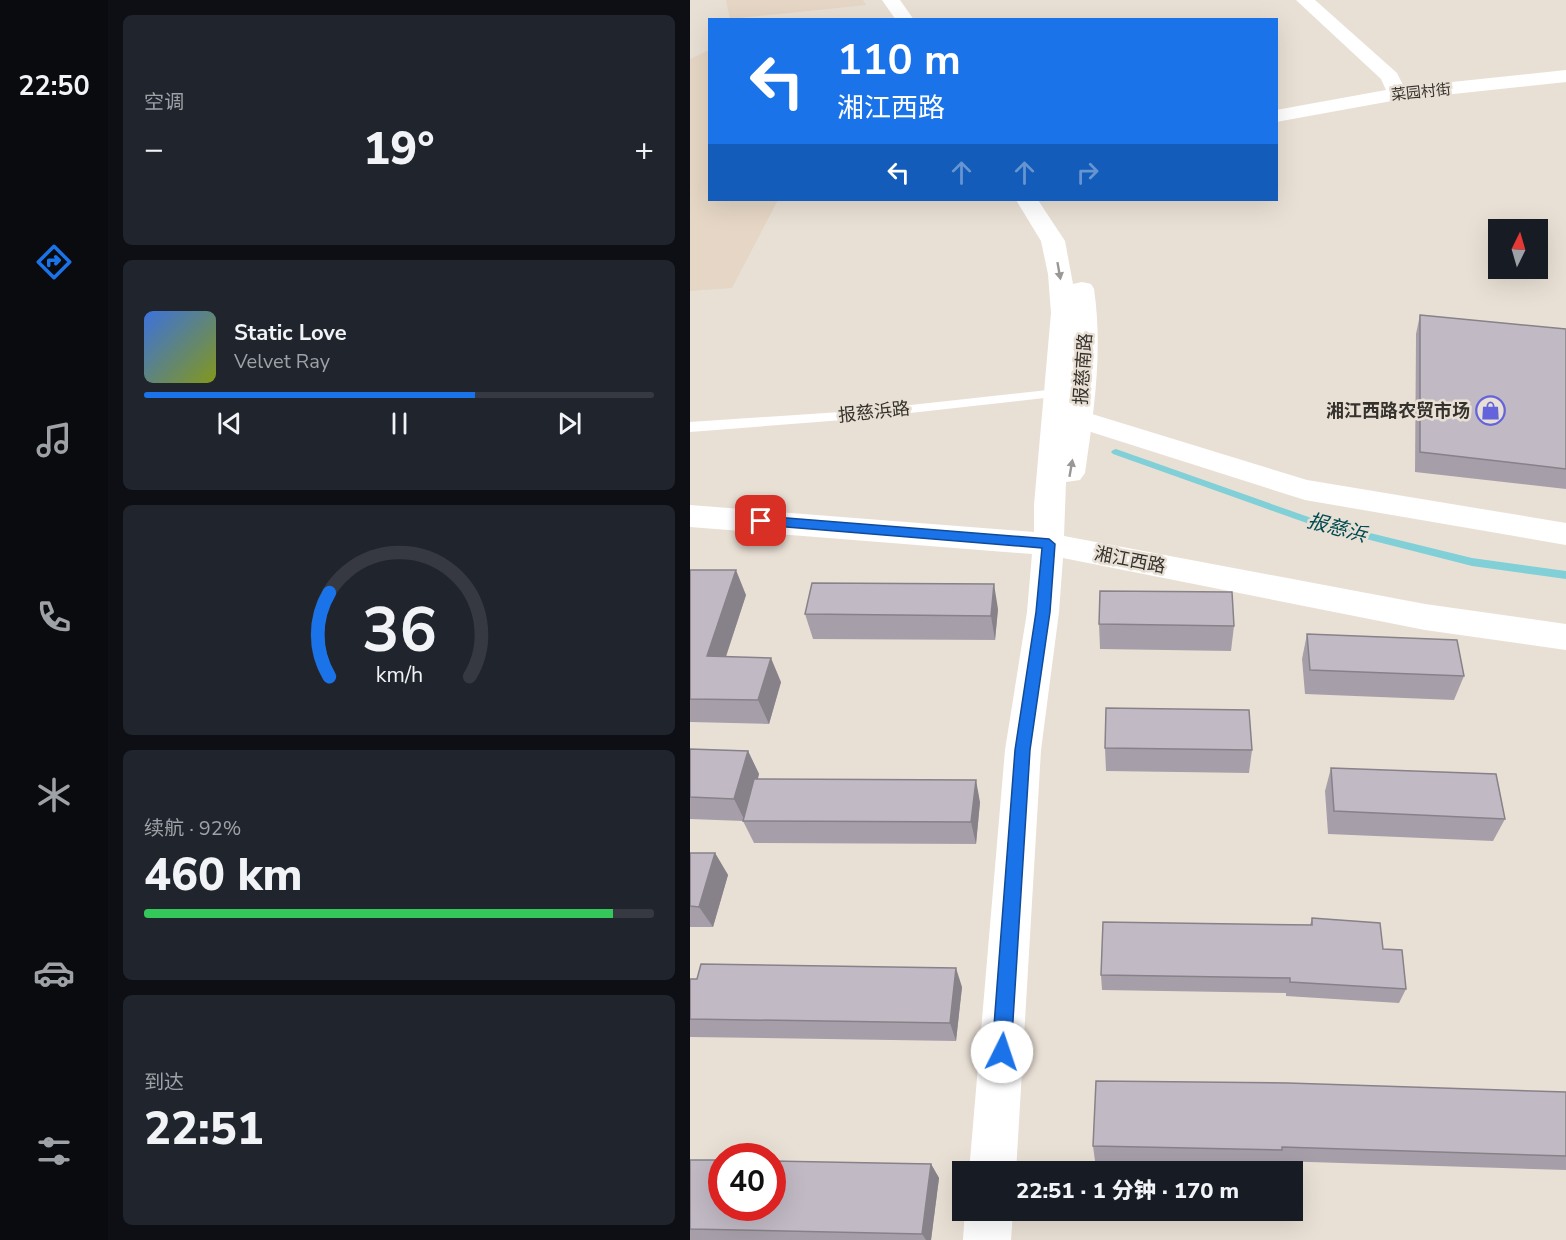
<!DOCTYPE html>
<html lang="zh">
<meta charset="utf-8">
<style>
:root{--surface:#171b24;--page:#20242c;--text:#f1f3f6;--muted:#9ea1a6;--line:#363941;--accent:#1a73e8}
body{margin:0;font-family:"Nunito Sans","Noto Sans SC",sans-serif;background:var(--page);color:var(--text);height:100vh;display:flex;flex-direction:column;font-size:22px;white-space:nowrap}
*{box-sizing:border-box;margin:0}
p{font-size:20px;color:var(--muted)}
.icon{flex:none;width:33px;height:33px;fill:none;stroke:currentColor;stroke-width:2;stroke-linecap:round;stroke-linejoin:round}
.map{position:relative;flex:1;overflow:hidden}
.details{display:flex;flex-direction:column;gap:15px;padding:15px;background:#0d0f14;width:582px}
.details>*{flex:none}
.hud{position:absolute;left:18px;top:18px;width:570px;height:183px;border-radius:0px;box-shadow:0 6px 24px #0002;background:#1a73e8;color:#fff;overflow:hidden}
.needle{width:39px;rotate:5deg}
.controls{position:absolute;left:798px;top:219px;display:grid;gap:12px}
.controls a{display:grid;place-items:center;width:60px;height:60px;border-radius:0px;background:var(--surface);box-shadow:0 6px 24px #0002;font-size:30px}
.speed{position:absolute;left:18px;top:1143px;display:flex;gap:12px;font-size:30px;font-weight:700;text-align:center}
.speed>*{display:grid;place-content:center;width:78px;height:78px;border-radius:50%;background:var(--surface);box-shadow:0 6px 24px #0002;line-height:1}
.speed .limit{border:9px solid #d22;background:#fff;color:#111}
.pin{position:absolute;display:grid;place-items:center;width:51px;height:51px;color:#fff;margin:-26px;border-radius:12px;box-shadow:0 3px 9px #0006}
.me{position:absolute;width:66px;margin:-33px;rotate:4deg;stroke-linejoin:round;filter:drop-shadow(0 0 4px #0008)}
.turn{display:flex;align-items:center;gap:21px;height:126px;padding:0 30px;font-size:27px}
.turn .icon{width:78px;height:78px;stroke-width:2.5}
.turn b{display:block;font-size:42px;line-height:51px}
.lanes{display:flex;align-items:center;height:57px;padding:0 30px;background:#0003;justify-content:center;gap:30px;direction:ltr}
.lanes .off{opacity:.35}
.big{font-size:45px;font-weight:800;line-height:1.1}
.details .tile{flex:1;display:flex;flex-direction:column;justify-content:center;gap:9px;min-width:0;padding:0 21px;border-radius:9px;background:var(--page)}
.details .dial{align-items:center;gap:0}
.dial svg{height:156px;overflow:visible;fill:none;stroke:var(--line);stroke-width:7;stroke-linecap:round;text-anchor:middle}
.dial text{fill:var(--text);stroke:none}
.song{display:flex;align-items:center;gap:18px}
.cover{width:72px;height:72px;border-radius:9px;background:linear-gradient(135deg,hsl(220 70% 55%),hsl(70 70% 35%))}
.played{height:6px;border-radius:3px;background:linear-gradient(90deg,var(--accent) 65%,var(--line) 65%)}
.keys{display:flex;justify-content:space-around;direction:ltr}
.heat{display:flex;justify-content:space-between;align-items:center;font-size:33px;direction:ltr}
.charge{height:9px;border-radius:4px;background:linear-gradient(90deg,#34c759 92%,var(--line) 0)}
.trip{position:absolute;left:262px;top:1161px;width:351px;height:60px;border-radius:0px;background:var(--surface);box-shadow:0 6px 24px #0002;font-weight:800;line-height:60px;text-align:center}
main{display:flex;flex:1;min-height:0}
.menu{display:flex;flex-direction:column;width:108px;justify-content:space-around;align-items:center;background:#090b0e;color:var(--muted)}
.menu .icon{width:42px;height:42px}
.menu .active{color:var(--accent)}
.menu b{font-size:27px;color:var(--text)}
.map>svg:first-child{display:block}
</style>
<main>
<nav class="menu">
<b>22:50</b>
<svg class="icon active" aria-label="directions" viewBox="0 0 24 24"><path d="M12 3l9 9-9 9-9-9zM9 14v-3h6M13 9l2 2-2 2"/></svg>
<svg class="icon" aria-label="music" viewBox="0 0 24 24"><path d="M9 18V5l10-2v13"/><circle cx="6" cy="18" r="3"/><circle cx="16" cy="16" r="3"/></svg>
<svg class="icon" aria-label="phone" viewBox="0 0 24 24"><path d="M5 4h4l2 5-3 2q2 4 5 5l2-3 5 2v4C11 20 4 13 5 4z"/></svg>
<svg class="icon" aria-label="climate" viewBox="0 0 24 24"><path d="M12 3v18M4 7l16 10M4 17L20 7"/></svg>
<svg class="icon" aria-label="car" viewBox="0 0 24 24"><path d="M5 17H2v-5l4-1 3-4h7l3 4 3 1v5h-3M9 17h6M6 11h13"/><circle cx="7" cy="17" r="2"/><circle cx="17" cy="17" r="2"/></svg>
<svg class="icon" aria-label="filters" viewBox="0 0 24 24"><path d="M4 7h16M4 17h16"/><circle cx="9" cy="7" r="2"/><circle cx="15" cy="17" r="2"/></svg>
</nav>
<section class="details">
<div class="tile"><p>空调</p>
<div class="heat"><a>−</a><b class="big">19°</b><a>+</a></div>
</div>
<div class="tile">
<div class="song"><i class="cover"></i><div><b>Static Love</b><p>Velvet Ray</p></div></div>
<div class="played"></div>
<div class="keys"><svg class="icon" aria-label="previous" viewBox="0 0 24 24"><path d="M18 5L8 12l10 7zM5 5v14"/></svg><svg class="icon" aria-label="pause" viewBox="0 0 24 24"><path d="M8 5v14M16 5v14"/></svg><svg class="icon" aria-label="next" viewBox="0 0 24 24"><path d="M6 5l10 7-10 7zM19 5v14"/></svg></div>
</div>
<div class="tile dial"><svg viewBox="0 0 100 80">
<path d="M14 69A42 42 0 1 1 86 69"/>
<path d="M14 69A42 42 0 0 1 14 26" stroke="#1a73e8"/>
<text x="50" y="56" font-size="32" font-weight="700">36</text>
<text x="50" y="72" font-size="11">km/h</text>
</svg></div>
<div class="tile"><p>续航 · 92%</p><b class="big">460 km</b><div class="charge"></div></div>
<div class="tile"><p>到达</p><b class="big">22:51</b></div>
</section>
<div class="map">
<svg width="876" height="1240" viewBox="0 0 876 1240">
<rect width="100%" height="100%" fill="#e9e0d5"/>
<!-- built -->
<g fill="#e5d6c5">
<polygon points="36,0 173,0 176,5 40,19"/>
<polygon points="19,50 20,200 88,200 42,288 0,291 0,59"/>
</g>
<g fill="none" stroke-linecap="round" stroke-linejoin="round">
<!-- stream -->
<polygon fill="#81d0d8" fill-rule="evenodd" points="426,449 627,520 782,558 876,571 876,579 782,566 625,526 423,454 421,452 423,450"/>
<!-- lane -->
<polygon fill="#fff" fill-rule="evenodd" points="367,389 374,393 372,396 166,419 0,432 0,422 166,411"/>
<!-- street -->
<g fill="#fff" fill-rule="evenodd">
<polygon points="606,0 625,0 707,73 714,87 876,70 876,82 707,100 586,122 586,110 696,90 691,79"/>
<polygon points="389,410 617,480 876,523 876,545 615,500 379,425 375,419 379,413"/>
</g>
<!-- secondary -->
<g fill="#fff" fill-rule="evenodd">
<polygon points="192,0 210,0 224,20 206,20"/>
<path d="M326,200H348L375,241L383,284L392,282L401,284L404,289C413,351 404,411 395,473L390,480L376,482L374,536L735,604L876,624V650L735,630L373,558L369,612L351,750L326,1172H279L315,750L337,612L342,554L0,527V505L344,532V505L361,313L358,274L351,241Z"/>
<polygon points="275,1210 323,1210 321,1240 273,1240"/>
</g>
</g>
<!-- wall -->
<g fill="#a69fa9">
<polygon points="730,315 876,329 876,489 725,472 726,334"/>
<polygon points="0,570 56,595 36,657 91,682 79,724 0,722"/>
<polygon points="308,609 305,640 123,639 115,614"/>
<polygon points="409,624 544,626 541,651 410,649"/>
<polygon points="617,634 774,676 764,700 615,694 612,659"/>
<polygon points="415,748 562,750 559,773 416,771"/>
<polygon points="0,749 58,751 69,774 68,779 290,802 286,844 64,843 53,821 0,819"/>
<polygon points="641,768 815,819 803,841 638,834 635,791"/>
<polygon points="0,853 25,853 38,875 23,927 0,927"/>
<polygon points="622,918 693,949 716,989 709,1003 596,996 596,993 412,990 411,975 620,925"/>
<polygon points="0,979 272,987 266,1041 0,1037"/>
<polygon points="876,1092 876,1170 587,1161 586,1164 405,1161 403,1146"/>
<polygon points="0,1160 241,1164 249,1178 241,1240 0,1240"/>
</g>
<!-- shaded-wall -->
<g fill="#878289">
<polygon points="46,570 56,595 28,680 17,656"/>
<polygon points="304,584 308,609 305,640 301,616"/>
<polygon points="81,658 91,682 79,724 68,700"/>
<polygon points="58,751 69,774 55,821 44,799"/>
<polygon points="286,780 290,802 286,844 281,822"/>
<polygon points="25,853 38,875 23,927 9,907"/>
<polygon points="266,968 272,987 266,1041 260,1023"/>
<polygon points="241,1164 249,1178 241,1240 236,1240 232,1234"/>
</g>
<!-- building -->
<g fill="#c1b9c4" stroke="#878289" stroke-width="1.5">
<polygon points="730,315 876,329 876,469 730,452"/>
<polygon points="0,570 46,570 17,656 81,658 68,700 0,699"/>
<polygon points="122,583 304,584 301,616 115,614"/>
<polygon points="410,591 542,592 544,626 409,624"/>
<polygon points="617,634 767,640 774,676 620,670"/>
<polygon points="416,708 559,710 562,750 415,748"/>
<polygon points="0,749 58,751 44,799 0,797"/>
<polygon points="641,768 806,774 815,819 644,811"/>
<polygon points="64,779 286,780 281,822 53,821"/>
<polygon points="0,853 25,853 9,907 0,906"/>
<polygon points="622,918 690,923 693,949 712,950 716,989 600,982 600,978 411,975 413,922 622,925"/>
<polygon points="11,964 266,968 260,1023 0,1019 0,979 7,979"/>
<polygon points="406,1081 598,1083 876,1092 876,1156 592,1147 592,1150 403,1146"/>
<polygon points="0,1160 32,1160 32,1208 82,1208 82,1161 241,1164 232,1234 0,1229"/>
</g>
<!-- one-way arrows -->
<defs><path id="oneway-solid" d="M-6-.8H1V-3.2L6.5 0L1 3.2V.8H-6Z" transform="scale(1.5)"/></defs>
<g fill="#9a9896">
<use href="#oneway-solid" transform="translate(369 271) rotate(80)"/>
<use href="#oneway-solid" transform="translate(381 468) rotate(-80)"/>
</g>
<!-- route -->
<polygon fill="#1a73e8" stroke="#114b97" stroke-width="1.5" points="71,516 359,539 365,544 360,612 340,750 321,1052 318,1059 312,1061 305,1059 302,1052 325,750 346,612 352,548 71,525 64,521"/>
<!-- icons -->
<defs>
<symbol id="shop-ring" viewBox="-11 -11 22 22"><circle r="9.5" fill="#e9e0d5" stroke="#6364dc" stroke-width="1.5"/><path d="M-5-2.5h2.3a2.7 3.5 0 0 1 5.4 0H5L5.5 6h-11ZM-1.5-2.5h3a1.5 2.3 0 0 0-3 0Z" fill="#6364dc"/></symbol>
</defs>
<g fill-rule="evenodd">
<use href="#shop-ring" x="784" y="394" width="33" height="33"/>
</g>
<g text-anchor="middle" dominant-baseline="central" stroke-width="5" stroke-linejoin="round" paint-order="stroke">
<!-- far-street labels -->
<g font-size="15" fill="#35322d" stroke="#e9e0d5">
<text transform="translate(731 92) rotate(-6)">菜园村街</text>
</g>
<!-- street labels -->
<g font-size="18" fill="#35322d" stroke="#e9e0d5">
<text transform="translate(393 369) rotate(-86)">报慈南路</text>
<text transform="translate(184 412) rotate(-6)">报慈浜路</text>
<text transform="translate(440 560) rotate(11)">湘江西路</text>
</g>
<!-- poi labels -->
<g font-size="18" font-weight="bold" fill="#35322d" stroke="#e9e0d5" text-anchor="end">
<text x="780" y="411">湘江西路农贸市场</text>
</g>
<!-- water labels -->
<g font-size="20" font-style="italic" fill="#004b51" stroke="#e9e0d5">
<text transform="translate(647 528) rotate(15)">报慈浜</text>
</g>
</g>
</svg>
<div class="controls">
<a><svg class="needle" viewBox="-14 -14 28 28"><path d="M0-13l5 13h-10z" fill="#e53935"/><path d="M0 13l5-13h-10z" fill="#9ea1a6"/></svg></a>
</div>
<div class="speed"><div class="limit">40</div></div>
<div class="pin" style="left:71px;top:521px;background:#d93025"><svg class="icon" aria-label="arrive" viewBox="0 0 24 24"><path d="M6 21V4h12l-3 4 3 4H6"/></svg></div>
<svg class="me" style="left:312px;top:1052px" viewBox="-20 -20 40 40"><circle r="19" fill="#fff"/><path d="M0-13L10 11 0 6-10 11z" fill="#1a73e8"/></svg>
<div class="trip">22:51 · 1 分钟 · 170 m</div>
<div class="hud">
<div class="turn"><svg class="icon" aria-label="left" viewBox="0 0 24 24"><path d="M17 20v-9H6M10 6l-5 5 5 5"/></svg><div><b>110 m</b>湘江西路</div></div>
<div class="lanes"><svg class="icon" aria-label="left" viewBox="0 0 24 24"><path d="M17 20v-9H6M10 6l-5 5 5 5"/></svg><svg class="icon off" aria-label="ahead" viewBox="0 0 24 24"><path d="M12 20V5M6 11l6-6 6 6"/></svg><svg class="icon off" aria-label="ahead" viewBox="0 0 24 24"><path d="M12 20V5M6 11l6-6 6 6"/></svg><svg class="icon off" aria-label="right" viewBox="0 0 24 24"><path d="M7 20v-9h11M14 6l5 5-5 5"/></svg></div>
</div>
</div>
</main>
